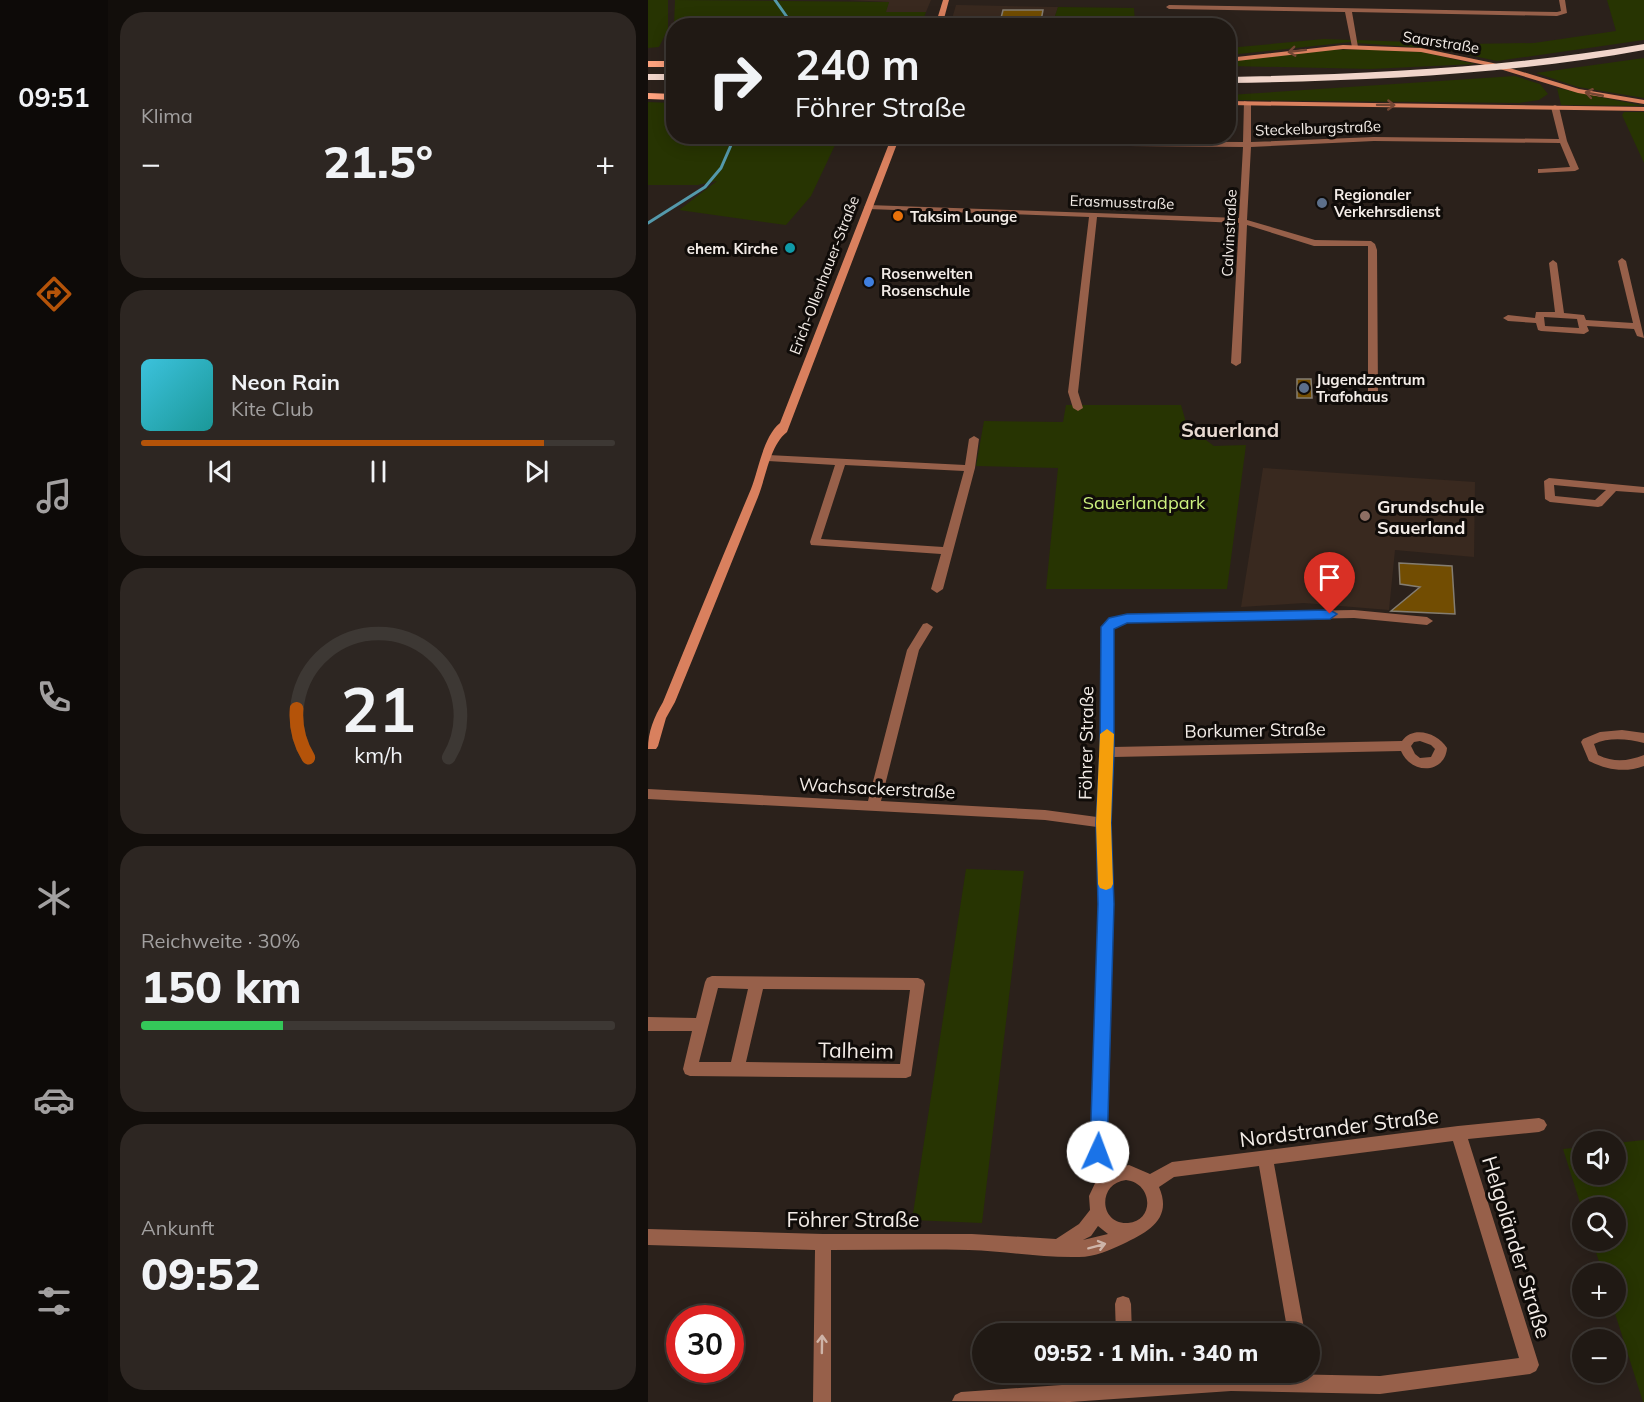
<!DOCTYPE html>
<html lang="de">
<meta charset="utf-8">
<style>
:root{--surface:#201914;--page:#2d2622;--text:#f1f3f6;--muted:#a2a0a0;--line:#3d3834;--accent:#b45309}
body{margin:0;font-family:Mulish,sans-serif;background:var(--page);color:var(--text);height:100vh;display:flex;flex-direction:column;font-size:22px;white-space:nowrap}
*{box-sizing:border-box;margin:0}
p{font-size:20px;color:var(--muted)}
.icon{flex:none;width:33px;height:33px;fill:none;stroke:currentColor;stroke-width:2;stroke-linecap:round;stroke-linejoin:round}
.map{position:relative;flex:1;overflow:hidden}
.drawer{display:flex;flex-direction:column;gap:12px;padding:12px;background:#120e0b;width:540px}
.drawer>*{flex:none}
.top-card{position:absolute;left:18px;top:18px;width:570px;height:126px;border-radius:24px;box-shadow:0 3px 15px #0003,0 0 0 2px var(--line);background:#201914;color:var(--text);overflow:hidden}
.fabs{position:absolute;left:924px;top:1131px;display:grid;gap:12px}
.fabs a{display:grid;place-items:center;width:54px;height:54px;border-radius:50%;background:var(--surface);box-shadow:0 3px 15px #0003,0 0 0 2px var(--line);font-size:30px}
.speed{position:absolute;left:18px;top:1305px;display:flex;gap:12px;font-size:30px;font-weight:700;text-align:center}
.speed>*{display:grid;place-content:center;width:78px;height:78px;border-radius:50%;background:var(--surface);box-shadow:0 3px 15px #0003,0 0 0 2px var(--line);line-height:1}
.speed .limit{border:9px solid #d22;background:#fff;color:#111}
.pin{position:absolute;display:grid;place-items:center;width:51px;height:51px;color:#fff;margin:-62px -26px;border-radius:50% 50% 50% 0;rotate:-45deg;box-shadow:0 0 6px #0007}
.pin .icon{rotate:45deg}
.me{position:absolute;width:66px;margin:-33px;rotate:2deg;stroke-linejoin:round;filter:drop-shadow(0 0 4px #0008)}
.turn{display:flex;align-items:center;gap:21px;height:126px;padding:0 30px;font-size:27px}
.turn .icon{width:78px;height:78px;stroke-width:2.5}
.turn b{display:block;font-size:42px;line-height:51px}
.big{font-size:45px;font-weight:800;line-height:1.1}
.drawer .widget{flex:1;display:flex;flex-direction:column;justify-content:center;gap:9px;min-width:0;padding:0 21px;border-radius:24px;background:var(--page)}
.drawer .dial{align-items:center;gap:0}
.dial svg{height:156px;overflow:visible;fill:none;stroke:var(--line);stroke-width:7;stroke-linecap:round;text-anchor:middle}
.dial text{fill:var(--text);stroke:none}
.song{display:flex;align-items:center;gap:18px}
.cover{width:72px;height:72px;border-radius:9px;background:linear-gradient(135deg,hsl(190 70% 55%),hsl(180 70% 35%))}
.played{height:6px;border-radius:3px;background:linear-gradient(90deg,var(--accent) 85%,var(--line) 85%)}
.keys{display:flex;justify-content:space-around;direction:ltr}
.heat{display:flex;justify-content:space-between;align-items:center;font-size:33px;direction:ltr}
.charge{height:9px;border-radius:4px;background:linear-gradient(90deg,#34c759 30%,var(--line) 0)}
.trip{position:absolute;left:324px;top:1323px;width:348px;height:60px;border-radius:30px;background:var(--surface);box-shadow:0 3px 15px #0003,0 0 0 2px var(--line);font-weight:800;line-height:60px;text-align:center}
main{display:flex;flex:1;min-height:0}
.tab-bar{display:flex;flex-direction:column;width:108px;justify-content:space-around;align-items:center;background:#0d0a08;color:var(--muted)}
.tab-bar .icon{width:42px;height:42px}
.tab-bar .on{color:var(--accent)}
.tab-bar b{font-size:27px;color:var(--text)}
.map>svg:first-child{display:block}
</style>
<main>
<nav class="tab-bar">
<b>09:51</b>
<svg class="icon on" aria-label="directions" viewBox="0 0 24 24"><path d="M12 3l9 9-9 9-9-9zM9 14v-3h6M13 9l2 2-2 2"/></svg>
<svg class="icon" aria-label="music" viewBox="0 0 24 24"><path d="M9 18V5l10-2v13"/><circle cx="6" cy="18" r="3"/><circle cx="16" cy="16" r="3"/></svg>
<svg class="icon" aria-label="phone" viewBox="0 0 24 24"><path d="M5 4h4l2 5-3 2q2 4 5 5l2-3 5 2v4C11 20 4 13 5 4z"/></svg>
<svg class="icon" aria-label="climate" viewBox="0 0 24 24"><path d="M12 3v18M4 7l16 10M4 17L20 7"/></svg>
<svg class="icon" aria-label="car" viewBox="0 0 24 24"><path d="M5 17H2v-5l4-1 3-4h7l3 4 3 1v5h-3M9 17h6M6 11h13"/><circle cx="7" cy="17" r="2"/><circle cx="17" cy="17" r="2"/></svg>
<svg class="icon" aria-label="filters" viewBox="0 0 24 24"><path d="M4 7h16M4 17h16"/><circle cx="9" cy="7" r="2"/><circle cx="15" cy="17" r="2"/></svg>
</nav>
<section class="drawer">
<div class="widget"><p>Klima</p>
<div class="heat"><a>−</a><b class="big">21.5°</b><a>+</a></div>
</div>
<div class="widget">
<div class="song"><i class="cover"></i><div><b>Neon Rain</b><p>Kite Club</p></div></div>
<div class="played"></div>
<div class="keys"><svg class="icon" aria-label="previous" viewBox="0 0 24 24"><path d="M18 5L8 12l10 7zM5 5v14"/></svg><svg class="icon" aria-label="pause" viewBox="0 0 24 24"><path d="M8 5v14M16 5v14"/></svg><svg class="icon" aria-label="next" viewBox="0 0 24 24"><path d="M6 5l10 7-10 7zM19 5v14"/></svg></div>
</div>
<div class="widget dial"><svg viewBox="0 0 100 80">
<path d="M14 69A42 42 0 1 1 86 69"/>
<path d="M14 69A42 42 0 0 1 8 44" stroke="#b45309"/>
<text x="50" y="56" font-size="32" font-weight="700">21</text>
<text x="50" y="72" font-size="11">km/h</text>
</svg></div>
<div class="widget"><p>Reichweite · 30%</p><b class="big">150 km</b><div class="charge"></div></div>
<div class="widget"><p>Ankunft</p><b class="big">09:52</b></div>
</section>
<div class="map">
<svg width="996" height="1402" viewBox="0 0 996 1402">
<rect width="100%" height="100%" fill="#2b211b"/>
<!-- built -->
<g fill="#39291f">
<polygon points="199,0 283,0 278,12 237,12 241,2"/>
<polygon points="308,5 410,7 404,25 302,26"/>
<polygon points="153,136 237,137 232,146 152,140"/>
<polygon points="263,136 390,137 375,141 262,139"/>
<polygon points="615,468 827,482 826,557 747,550 741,610 656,603 593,607"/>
</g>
<!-- green -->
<g fill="#273402">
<polygon points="0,0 20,0 20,29 11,47 0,48"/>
<polygon points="27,0 241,2 238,12 278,12 273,25 26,26"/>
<polygon points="959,0 996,0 996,40 849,61 793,49 708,43 708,40 819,44 886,43 968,31"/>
<polygon points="410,7 486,8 487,25 404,25"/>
<polygon points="676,39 703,40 703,42 581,55 580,48"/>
<polygon points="728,49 774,52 827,64 723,69 581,66 581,61 673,50"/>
<polygon points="996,58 996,98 930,87 888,73"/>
<polygon points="867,76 892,84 900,94 891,100 871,103 581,100 581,95"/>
<polygon points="909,88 996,106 913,105"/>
<polygon points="0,102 25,103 26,136 153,136 152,140 188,143 163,196 138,225 31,210 69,181 50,185 0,185"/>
<polygon points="976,112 996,112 996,163 974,115"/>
<polygon points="418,405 533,405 539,426 566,446 598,445 579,589 398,589 410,468 328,466 336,421 415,422"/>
<polygon points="318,869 376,871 334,1223 264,1220"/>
<polygon points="996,1140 996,1402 995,1402 965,1307 968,1306 968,1274 955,1273 944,1241 968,1240 968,1208 934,1208 934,1209 915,1149 934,1147 934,1174 968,1174 968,1143"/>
</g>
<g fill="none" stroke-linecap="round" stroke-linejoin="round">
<!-- stream -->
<g stroke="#5499ab" stroke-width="3">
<polyline points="127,0 139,17 135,26"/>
<polyline points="0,223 57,187 73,168 87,136"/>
</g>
</g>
<!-- building -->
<g fill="#724d02" stroke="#847d71" stroke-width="1.5">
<polygon points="355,10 395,10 392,26 351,26"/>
<polygon points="649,379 663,379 664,398 649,398"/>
<polygon points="751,563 804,566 807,614 743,611 772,587 752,584"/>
</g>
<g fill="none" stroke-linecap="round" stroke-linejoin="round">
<!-- street -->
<g fill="#97604a" fill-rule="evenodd">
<polygon points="911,0 917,0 919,13 909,16 704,12 710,47 707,49 704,47 697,12 521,9 518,7 521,5 909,12 913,11"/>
<polygon points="596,101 603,103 603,142 726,137 911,139 903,107 907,105 911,107 919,141 931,169 927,171 890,173 890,169 893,169 922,167 912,143 726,141 603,147 599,220 667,240 723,241 727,244 729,250 730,394 725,397 720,394 720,246 666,246 599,225 593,363 588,366 583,363 591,223 449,217 430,392 435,408 430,411 425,408 420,392 441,217 220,209 216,207 220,205 591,218 595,147 245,144 241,142 245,140 595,142"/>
<path d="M974,258L978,261L996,338L989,336L986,329L939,326L941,331L936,334L893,331L890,330L888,323L860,321L855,318L860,315L887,318L888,312H907L901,263L905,260L909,263L916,313L936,315L938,320L985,323L970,261ZM896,317L929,319L931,328L897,326Z"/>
<path d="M326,436L331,439L327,468L295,589L289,593L283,589L293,554L163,545L162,542L187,465L120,461L115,458L120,455L317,465L321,439ZM197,465L316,471L295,547L173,539Z"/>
<path d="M901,478L996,487V493L968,491L954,506L950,507L902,502L897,499L896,481ZM906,485L958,490L947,500L907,496Z"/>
<path d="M706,610L779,617L785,621L779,625L706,618L479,622L470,624L466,628L465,747L754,741C765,725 790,733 799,748C797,774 763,775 753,751L465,757L461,823L465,904L458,1152L463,1169L481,1165L502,1174L524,1162L810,1126L891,1118L896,1120L899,1125L896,1130L891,1132L820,1139L891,1365L888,1371L882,1374L732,1394L583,1391L422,1402L304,1401L307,1395L313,1392L470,1381L469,1372H487V1380L583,1373L732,1376L871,1358L805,1141L626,1164L657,1334H640L611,1166L526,1177L511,1187C525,1219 500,1232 475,1244C462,1250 447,1257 431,1257C395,1258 358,1251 321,1250C275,1249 229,1250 183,1250V1402H165L167,1250L0,1245V1229L175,1234H324L408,1239L431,1224L442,1210L441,1196L449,1179L442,1152L451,904L449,827L397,820L0,799V789L220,801L259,650L275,624L279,623L285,627L271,650L233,801L397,810L449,817L453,752L454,627L462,618L479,614ZM772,741L783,745L787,749L783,757L772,758L767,754L763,746L766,742ZM478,1180C505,1183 507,1221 480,1223C451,1225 449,1183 478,1180ZM450,1226L460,1234L435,1240L443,1236Z"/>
<path d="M974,730L996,733V743C980,739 961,737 946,744L950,755C967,763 980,761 996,755V766C977,773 959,770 941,761L933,742L935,739L952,732Z"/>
<path d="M64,976L270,978L275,980L277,984L263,1076L258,1078L42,1076L37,1074L35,1069L44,1031H0V1017L48,1018L57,982L59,978ZM70,988L100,989L83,1062H51ZM115,989L262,990L252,1064L98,1062Z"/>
<polygon points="475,1296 481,1298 483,1304 484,1334 468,1334 467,1304 469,1298"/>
</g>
<!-- secondary -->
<g fill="#d9805e" fill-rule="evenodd">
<polygon points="295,0 301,0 294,26 287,26"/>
<polygon points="695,45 773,48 845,63 931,89 996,100 996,104 930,93 842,66 773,52 695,49 580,62 580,58"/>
<polygon points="580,101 996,107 996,111 580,105"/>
<path d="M244,136H252L139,432C122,445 118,477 110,497C82,566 55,634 27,702L18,718L10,746L8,749H0C0,732 6,717 15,702C44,631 73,560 103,489C111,469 115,437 132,423Z"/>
</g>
<!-- primary -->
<g fill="#fea27e" fill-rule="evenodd">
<rect x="0" y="61" width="26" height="6"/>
<polygon points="0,93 26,94 26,100 0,99"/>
</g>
<!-- highway -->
<g fill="#f1d5ca" fill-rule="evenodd">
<path d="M996,44V50C858,75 720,81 580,83V77C720,74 858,68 996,44Z"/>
<rect x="0" y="74" width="26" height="6"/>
</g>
</g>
<!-- one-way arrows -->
<defs><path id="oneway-shaft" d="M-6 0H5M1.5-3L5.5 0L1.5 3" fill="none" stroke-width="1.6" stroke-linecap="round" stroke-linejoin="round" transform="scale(1.5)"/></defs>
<g stroke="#744634">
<use href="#oneway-shaft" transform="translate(649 51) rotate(173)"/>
<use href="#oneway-shaft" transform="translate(946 94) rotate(-169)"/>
<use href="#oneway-shaft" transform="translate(738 105) rotate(1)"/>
</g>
<g stroke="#ceb4a8">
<use href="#oneway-shaft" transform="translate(449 1246) rotate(-15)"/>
<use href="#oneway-shaft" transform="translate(174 1344) rotate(-89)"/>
</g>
<!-- route -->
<polygon fill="#1a73e8" stroke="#114b97" stroke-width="1.5" points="682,610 689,614 682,619 479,623 466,629 466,752 463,823 466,904 459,1152 457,1158 450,1160 444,1158 442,1152 450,904 448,823 452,752 453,627 461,618 479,614"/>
<!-- slow -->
<polygon fill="#f59e0b" points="459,729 466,734 463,823 465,884 463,888 458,890 452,888 450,884 448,823 452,734"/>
<!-- markers -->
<g fill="#5c6f8a" stroke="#100c09" stroke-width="2">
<circle cx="674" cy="203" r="6"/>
<circle cx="656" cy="388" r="6"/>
</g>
<circle fill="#e8710a" stroke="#100c09" stroke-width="2" cx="250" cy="216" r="6"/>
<circle fill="#0f9aa8" stroke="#100c09" stroke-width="2" cx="142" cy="248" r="6"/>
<circle fill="#3f7fe0" stroke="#100c09" stroke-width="2" cx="221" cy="282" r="6"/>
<circle fill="#8d6e63" stroke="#100c09" stroke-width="2" cx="717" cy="516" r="6"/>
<g text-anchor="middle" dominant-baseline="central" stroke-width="6" stroke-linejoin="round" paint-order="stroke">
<!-- far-street labels -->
<g font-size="15" fill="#f3ece7" stroke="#100c09">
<text transform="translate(793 42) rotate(9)">Saarstraße</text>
<text transform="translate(670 128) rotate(-2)">Steckelburgstraße</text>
<text transform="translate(474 202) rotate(2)">Erasmusstraße</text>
<text transform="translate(581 233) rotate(-87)">Calvinstraße</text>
<text transform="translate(176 275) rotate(-69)">Erich-Ollenhauer-Straße</text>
</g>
<!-- far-poi labels -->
<g font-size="15" font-weight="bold" fill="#f3ece7" stroke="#100c09" text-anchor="start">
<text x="686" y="194">Regionaler<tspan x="686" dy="17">Verkehrsdienst</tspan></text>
<text x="262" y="216">Taksim Lounge</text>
<text x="130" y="248" text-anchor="end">ehem. Kirche</text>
<text x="233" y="273">Rosenwelten<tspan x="233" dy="17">Rosenschule</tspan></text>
<text x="668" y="379">Jugendzentrum<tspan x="668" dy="17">Trafohaus</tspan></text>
</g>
<!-- park labels -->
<g font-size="18" fill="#cdf17f" stroke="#100c09">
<text x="496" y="502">Sauerlandpark</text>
</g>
<!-- poi labels -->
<g font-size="18" font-weight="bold" fill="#f3ece7" stroke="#100c09" text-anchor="start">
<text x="729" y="506">Grundschule<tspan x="729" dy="21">Sauerland</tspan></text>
</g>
<!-- street labels -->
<g font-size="18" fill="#f3ece7" stroke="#100c09">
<text transform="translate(607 730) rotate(-1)">Borkumer Straße</text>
<text transform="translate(438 743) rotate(-89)">Föhrer Straße</text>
<text transform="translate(229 788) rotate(3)">Wachsackerstraße</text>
</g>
<!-- neighbourhood labels -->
<g font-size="20" font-weight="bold" fill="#e8dad1" stroke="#100c09">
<text x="582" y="429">Sauerland</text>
</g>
<!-- near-street labels -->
<g font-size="21" fill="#f3ece7" stroke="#100c09">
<text transform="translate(208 1050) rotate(1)">Talheim</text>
<text transform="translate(691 1127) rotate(-7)">Nordstrander Straße</text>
<text x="205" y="1219">Föhrer Straße</text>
<text transform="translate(869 1247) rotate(73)">Helgoländer Straße</text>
</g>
</g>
</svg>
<div class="fabs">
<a><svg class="icon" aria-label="sound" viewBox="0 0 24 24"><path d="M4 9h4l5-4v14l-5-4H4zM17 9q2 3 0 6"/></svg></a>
<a><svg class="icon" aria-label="search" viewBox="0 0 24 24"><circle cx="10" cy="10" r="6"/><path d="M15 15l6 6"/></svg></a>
<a>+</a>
<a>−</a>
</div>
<div class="speed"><div class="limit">30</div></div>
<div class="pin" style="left:682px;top:614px;background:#d93025"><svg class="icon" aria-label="arrive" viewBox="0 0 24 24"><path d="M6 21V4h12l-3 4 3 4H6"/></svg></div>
<svg class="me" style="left:450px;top:1152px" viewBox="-20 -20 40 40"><circle r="19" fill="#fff"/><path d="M0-13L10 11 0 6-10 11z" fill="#1a73e8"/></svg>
<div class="trip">09:52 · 1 Min. · 340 m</div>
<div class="top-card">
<div class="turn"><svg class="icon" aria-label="right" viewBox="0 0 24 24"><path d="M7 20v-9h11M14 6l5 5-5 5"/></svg><div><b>240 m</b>Föhrer Straße</div></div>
</div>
</div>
</main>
